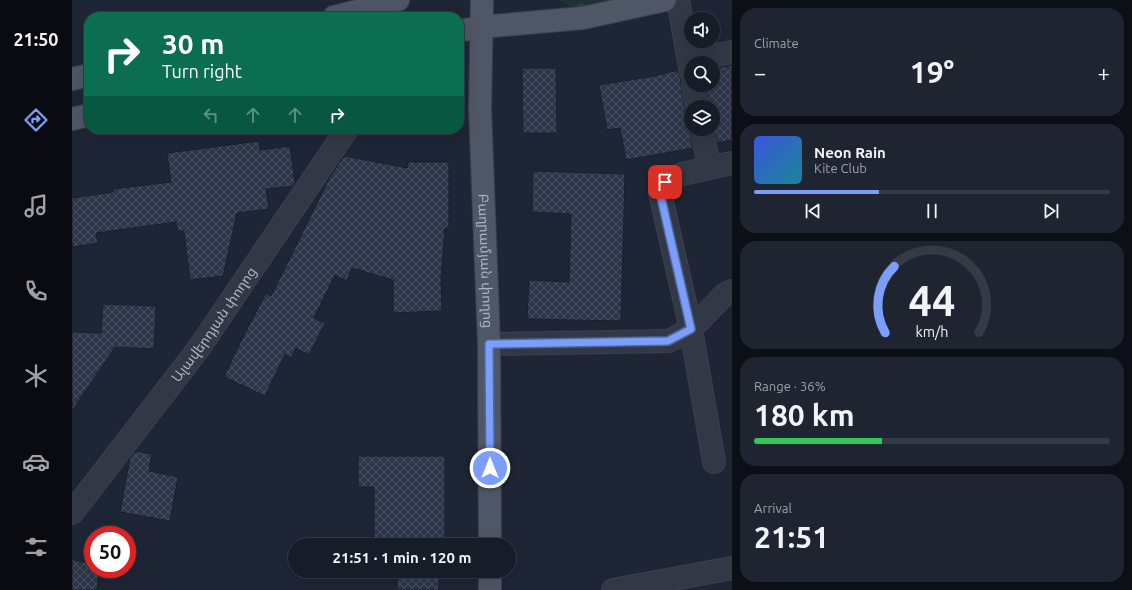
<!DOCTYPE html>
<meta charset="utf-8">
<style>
:root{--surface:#161c28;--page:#1f2530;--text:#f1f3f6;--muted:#9ea1a8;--line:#353a45;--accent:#7b9ef9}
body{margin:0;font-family:Ubuntu,"Noto Sans Armenian",sans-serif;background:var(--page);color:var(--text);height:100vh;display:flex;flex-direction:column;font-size:15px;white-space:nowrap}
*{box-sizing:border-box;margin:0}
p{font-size:13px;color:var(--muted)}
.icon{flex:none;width:22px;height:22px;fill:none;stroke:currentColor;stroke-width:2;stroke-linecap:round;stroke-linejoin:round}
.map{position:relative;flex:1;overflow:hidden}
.side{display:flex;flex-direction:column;gap:8px;padding:8px;background:#0c0f16;width:400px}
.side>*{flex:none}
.hud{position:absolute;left:12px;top:12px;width:380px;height:122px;border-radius:16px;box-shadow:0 4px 16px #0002,0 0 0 1px var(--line);background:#0b6e4f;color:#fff;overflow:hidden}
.fabs{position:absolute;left:612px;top:12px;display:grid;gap:8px}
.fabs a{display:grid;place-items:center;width:36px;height:36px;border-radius:50%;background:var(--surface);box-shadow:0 4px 16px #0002,0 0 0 1px var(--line);font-size:20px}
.speed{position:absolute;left:12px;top:526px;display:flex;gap:8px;font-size:20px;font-weight:700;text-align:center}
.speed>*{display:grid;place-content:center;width:52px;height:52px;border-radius:50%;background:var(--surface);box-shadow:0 4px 16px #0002,0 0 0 1px var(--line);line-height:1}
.speed .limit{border:6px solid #d22;background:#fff;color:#111}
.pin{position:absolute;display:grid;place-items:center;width:34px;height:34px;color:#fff;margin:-17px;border-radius:8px;box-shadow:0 2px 6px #0006}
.me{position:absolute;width:44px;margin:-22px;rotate:0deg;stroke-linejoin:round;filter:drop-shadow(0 0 3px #0008)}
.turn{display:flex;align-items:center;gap:14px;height:84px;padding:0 12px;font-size:18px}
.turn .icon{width:52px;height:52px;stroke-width:2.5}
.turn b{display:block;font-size:28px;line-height:34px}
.lanes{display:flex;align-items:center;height:38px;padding:0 12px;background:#0003;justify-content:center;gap:20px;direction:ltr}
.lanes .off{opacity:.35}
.big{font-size:30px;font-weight:700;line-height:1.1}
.side .tile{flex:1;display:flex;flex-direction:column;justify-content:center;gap:6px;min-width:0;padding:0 14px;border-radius:16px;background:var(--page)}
.side .dial{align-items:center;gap:0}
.dial svg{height:104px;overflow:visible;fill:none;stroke:var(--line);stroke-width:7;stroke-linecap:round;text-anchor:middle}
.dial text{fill:var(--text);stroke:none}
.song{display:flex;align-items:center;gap:12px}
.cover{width:48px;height:48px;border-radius:6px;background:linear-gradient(135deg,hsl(230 70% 55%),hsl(190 70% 35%))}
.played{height:4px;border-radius:2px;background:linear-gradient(90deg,var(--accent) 35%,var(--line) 35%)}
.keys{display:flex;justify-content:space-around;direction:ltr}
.heat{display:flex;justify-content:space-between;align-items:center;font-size:22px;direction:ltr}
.charge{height:6px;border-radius:3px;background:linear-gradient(90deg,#34c759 36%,var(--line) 0)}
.trip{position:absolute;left:216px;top:538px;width:228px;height:40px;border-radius:20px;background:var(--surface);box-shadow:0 4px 16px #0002,0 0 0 1px var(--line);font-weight:700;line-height:40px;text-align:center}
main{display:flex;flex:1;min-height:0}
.menu{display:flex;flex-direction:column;width:72px;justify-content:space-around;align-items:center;background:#090b10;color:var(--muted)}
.menu .icon{width:28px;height:28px}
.menu .on{color:var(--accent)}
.menu b{font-size:18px;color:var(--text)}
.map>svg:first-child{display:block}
</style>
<main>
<nav class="menu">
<b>21:50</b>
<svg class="icon on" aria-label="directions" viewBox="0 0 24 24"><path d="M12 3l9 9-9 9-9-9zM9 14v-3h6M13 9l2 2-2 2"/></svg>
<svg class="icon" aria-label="music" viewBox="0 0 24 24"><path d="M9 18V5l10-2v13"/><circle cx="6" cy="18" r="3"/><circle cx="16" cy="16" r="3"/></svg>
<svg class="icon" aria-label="phone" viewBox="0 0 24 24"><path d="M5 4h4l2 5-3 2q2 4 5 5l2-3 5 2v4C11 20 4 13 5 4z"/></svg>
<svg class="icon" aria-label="climate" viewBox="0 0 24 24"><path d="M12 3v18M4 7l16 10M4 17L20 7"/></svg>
<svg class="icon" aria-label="car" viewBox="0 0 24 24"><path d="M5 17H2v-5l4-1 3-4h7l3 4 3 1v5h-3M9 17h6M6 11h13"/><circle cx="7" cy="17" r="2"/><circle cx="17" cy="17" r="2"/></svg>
<svg class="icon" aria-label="filters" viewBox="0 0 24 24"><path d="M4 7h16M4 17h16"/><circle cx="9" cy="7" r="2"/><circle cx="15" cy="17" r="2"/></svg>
</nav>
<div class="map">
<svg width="660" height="590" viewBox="0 0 660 590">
<defs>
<pattern id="park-tufts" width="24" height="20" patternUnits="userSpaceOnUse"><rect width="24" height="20" fill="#203136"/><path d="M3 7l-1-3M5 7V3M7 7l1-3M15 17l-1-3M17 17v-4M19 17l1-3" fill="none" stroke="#3e4c51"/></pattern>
<pattern id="building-cross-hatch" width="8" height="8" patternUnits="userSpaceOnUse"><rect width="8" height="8" fill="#2d3649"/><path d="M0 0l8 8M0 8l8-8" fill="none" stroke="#495162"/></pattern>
</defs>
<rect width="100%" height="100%" fill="#1e2535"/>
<!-- park -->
<polygon fill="url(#park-tufts)" points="486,0 566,0 512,13"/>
<!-- building -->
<g fill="url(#building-cross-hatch)" stroke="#191f2c">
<polygon points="660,65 660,140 645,143 641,124 641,107 637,107 634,85 641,85 641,69"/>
<polygon points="450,68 484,68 485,133 451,133"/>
<polygon points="606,70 609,81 609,87 613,109 615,115 619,118 618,131 621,148 554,160 548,128 535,130 527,85 583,76"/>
<polygon points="187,141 188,150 218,146 223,184 222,186 194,189 197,209 165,213 151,276 118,280 112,231 106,231 104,222 24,233 26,243 0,247 0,198 41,192 41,189 99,182 95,153"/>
<polygon points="272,156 336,168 335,162 377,162 377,228 373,228 369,279 370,311 321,313 321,280 280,268 275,281 263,275 242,318 253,323 237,355 224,348 219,358 213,354 193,396 152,377 168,343 194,293 199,296 256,181 255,182"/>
<polygon points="461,171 553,174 549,321 455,319 457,280 497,282 499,214 460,212"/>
<polygon points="31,304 84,306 82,349 43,347 0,411 0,332 29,333"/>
<polygon points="64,451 80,454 77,471 106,477 98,521 48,512 58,458"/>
<polygon points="286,456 373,456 373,538 367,538 367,545 325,545 325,538 302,538 302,487 286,487"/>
<polygon points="0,559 21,565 21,569 27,569 25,590 0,590"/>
<rect x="325" y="571" width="42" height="19"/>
</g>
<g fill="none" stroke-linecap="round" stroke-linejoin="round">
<defs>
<g id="minor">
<polyline points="606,0 619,73"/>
<polyline points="617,61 660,52"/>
<polyline points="621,85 625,107"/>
<polyline points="630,129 637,168"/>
<polyline points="417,344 597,341 619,329 653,294 660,291"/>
<polyline points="642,462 619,329 588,193 593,182 610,174 660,163"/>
<path id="s1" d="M0,513L127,348L275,129"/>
<polyline points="541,590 660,568"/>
</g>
<g id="major">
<path id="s2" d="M410,0L408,109L417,344L418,545"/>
<polyline points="262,17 306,6 326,0"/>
<polyline points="387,31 409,27 511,18 593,0"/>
<polyline points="0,79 17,75"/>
<polyline points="0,119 17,115"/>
<polyline points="418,571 418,590"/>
</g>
</defs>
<!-- minor casing -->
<use href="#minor" stroke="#3b414f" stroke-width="24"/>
<!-- major casing -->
<use href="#major" stroke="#3b414f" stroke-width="24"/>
<!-- minor -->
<use href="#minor" stroke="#323845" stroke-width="22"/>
<!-- major -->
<use href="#major" stroke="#4f5666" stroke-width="22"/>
</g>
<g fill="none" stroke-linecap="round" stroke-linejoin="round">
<defs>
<polyline id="route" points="418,468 417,344 596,341 619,329 588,193 593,182"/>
</defs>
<!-- route casing -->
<use href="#route" stroke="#5067a2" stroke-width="10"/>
<!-- route -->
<use href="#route" stroke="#7b9ef9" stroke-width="7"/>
</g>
<g text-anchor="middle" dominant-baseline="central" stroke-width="4" stroke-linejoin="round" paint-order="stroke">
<!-- street labels -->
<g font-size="14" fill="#abb2c3" stroke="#171d2a">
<text stroke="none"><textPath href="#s2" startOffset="261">Բաղրամյան փողոց</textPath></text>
<text stroke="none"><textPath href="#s1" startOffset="236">Ալավերդյան փողոց</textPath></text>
</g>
</g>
</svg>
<div class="fabs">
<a><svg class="icon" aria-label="sound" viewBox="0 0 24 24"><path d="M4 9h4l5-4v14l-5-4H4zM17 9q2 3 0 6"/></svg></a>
<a><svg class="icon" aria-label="search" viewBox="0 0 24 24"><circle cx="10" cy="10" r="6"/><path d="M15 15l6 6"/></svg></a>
<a><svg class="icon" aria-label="layers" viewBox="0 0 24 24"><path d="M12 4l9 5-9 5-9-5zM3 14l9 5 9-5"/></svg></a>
</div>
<div class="speed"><div class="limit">50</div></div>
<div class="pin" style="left:593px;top:182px;background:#d93025"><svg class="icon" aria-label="arrive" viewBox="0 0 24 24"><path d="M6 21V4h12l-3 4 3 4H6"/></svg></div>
<svg class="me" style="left:418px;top:468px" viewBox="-20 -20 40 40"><circle r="17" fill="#7b9ef9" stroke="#fff" stroke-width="3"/><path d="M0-11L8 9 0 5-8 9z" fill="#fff"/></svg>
<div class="trip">21:51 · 1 min · 120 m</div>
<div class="hud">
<div class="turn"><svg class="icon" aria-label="right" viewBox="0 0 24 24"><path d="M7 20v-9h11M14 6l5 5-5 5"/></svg><div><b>30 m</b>Turn right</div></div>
<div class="lanes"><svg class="icon off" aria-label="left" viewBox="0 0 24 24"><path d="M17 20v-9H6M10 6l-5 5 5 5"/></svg><svg class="icon off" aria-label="ahead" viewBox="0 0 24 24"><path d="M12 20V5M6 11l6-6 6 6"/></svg><svg class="icon off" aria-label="ahead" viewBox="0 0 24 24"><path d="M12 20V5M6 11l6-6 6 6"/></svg><svg class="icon" aria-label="right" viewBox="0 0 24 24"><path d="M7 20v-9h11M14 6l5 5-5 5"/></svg></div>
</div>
</div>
<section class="side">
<div class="tile"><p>Climate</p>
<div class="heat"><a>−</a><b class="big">19°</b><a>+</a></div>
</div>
<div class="tile">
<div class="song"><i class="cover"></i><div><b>Neon Rain</b><p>Kite Club</p></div></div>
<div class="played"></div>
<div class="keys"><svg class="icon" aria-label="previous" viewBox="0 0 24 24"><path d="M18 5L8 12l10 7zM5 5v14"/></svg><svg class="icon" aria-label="pause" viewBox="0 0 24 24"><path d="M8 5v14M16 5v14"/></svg><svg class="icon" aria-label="next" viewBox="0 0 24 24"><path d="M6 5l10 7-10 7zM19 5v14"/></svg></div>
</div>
<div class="tile dial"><svg viewBox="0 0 100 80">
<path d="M14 69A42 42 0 1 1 86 69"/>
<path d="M14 69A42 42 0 0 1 21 18" stroke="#7b9ef9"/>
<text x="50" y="56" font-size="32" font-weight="700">44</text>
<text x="50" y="72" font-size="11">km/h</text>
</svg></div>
<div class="tile"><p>Range · 36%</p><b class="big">180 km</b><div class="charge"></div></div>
<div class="tile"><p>Arrival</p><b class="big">21:51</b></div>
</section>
</main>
